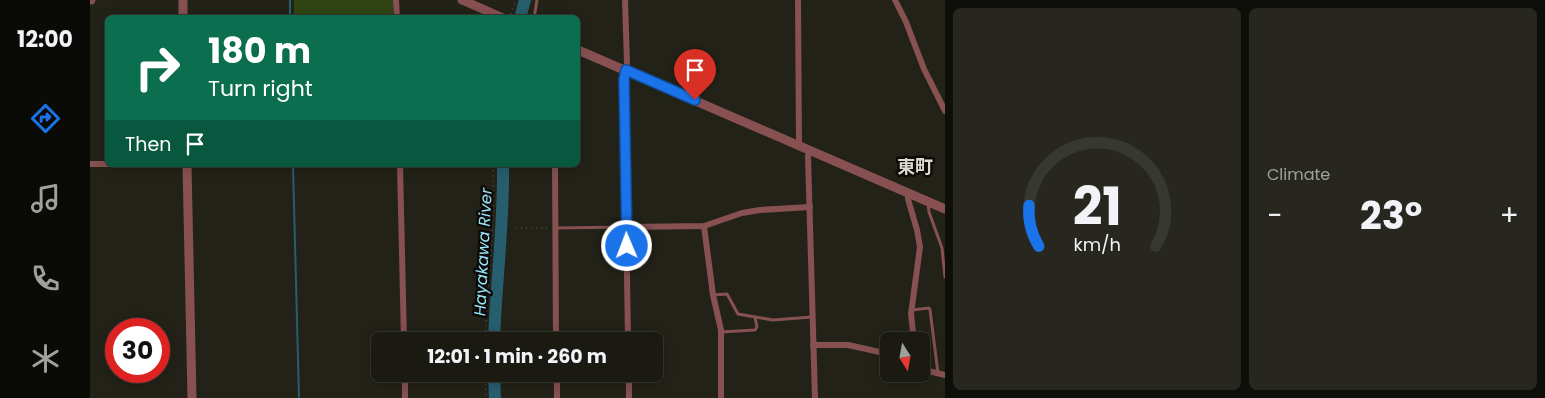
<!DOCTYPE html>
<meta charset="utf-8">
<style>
:root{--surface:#1a1a12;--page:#272720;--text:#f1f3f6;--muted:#9fa19f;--line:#383832;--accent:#1a73e8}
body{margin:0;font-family:Poppins,"Noto Sans JP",sans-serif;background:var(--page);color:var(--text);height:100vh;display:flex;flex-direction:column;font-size:19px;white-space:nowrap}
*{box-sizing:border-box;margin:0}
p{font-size:16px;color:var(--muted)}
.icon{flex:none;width:28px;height:28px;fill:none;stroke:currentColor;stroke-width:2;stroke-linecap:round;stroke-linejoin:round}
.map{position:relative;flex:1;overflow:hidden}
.details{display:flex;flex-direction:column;gap:8px;padding:8px;background:#0e0e0a;width:600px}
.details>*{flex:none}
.banner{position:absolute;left:15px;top:15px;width:475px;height:152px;border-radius:8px;box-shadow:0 2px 12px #0003,0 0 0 1px var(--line);background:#0b6e4f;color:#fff;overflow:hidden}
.needle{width:32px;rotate:169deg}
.controls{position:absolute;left:790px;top:332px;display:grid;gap:10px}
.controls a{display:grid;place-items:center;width:50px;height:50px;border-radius:8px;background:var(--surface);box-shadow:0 2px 12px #0003,0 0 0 1px var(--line);font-size:25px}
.speed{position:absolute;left:15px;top:318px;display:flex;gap:10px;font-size:25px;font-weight:700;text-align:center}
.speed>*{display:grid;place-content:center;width:65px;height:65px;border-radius:50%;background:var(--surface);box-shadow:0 2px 12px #0003,0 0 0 1px var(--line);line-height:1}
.speed .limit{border:8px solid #d22;background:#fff;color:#111}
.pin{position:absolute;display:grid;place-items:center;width:42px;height:42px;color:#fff;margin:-51px -21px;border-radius:50% 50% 50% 0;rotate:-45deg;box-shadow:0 0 5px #0007}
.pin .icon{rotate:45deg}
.me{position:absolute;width:55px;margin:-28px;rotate:359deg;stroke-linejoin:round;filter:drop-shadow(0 0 4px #0008)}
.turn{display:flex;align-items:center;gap:18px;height:105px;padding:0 20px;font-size:22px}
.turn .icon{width:65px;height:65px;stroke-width:2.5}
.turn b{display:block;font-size:35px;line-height:42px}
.then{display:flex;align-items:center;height:48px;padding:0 20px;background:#0003;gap:10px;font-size:19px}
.big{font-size:38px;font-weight:700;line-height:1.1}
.details .widget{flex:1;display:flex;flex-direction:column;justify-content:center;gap:8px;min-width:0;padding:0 18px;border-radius:8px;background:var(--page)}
.details .dial{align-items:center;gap:0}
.dial svg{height:130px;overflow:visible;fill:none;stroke:var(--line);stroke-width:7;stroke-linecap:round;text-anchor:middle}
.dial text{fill:var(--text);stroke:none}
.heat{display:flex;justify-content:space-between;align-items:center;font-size:28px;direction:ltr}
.details .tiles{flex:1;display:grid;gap:8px;grid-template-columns:repeat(2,1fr)}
.trip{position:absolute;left:281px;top:332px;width:292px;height:50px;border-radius:8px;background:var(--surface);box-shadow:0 2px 12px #0003,0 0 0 1px var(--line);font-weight:700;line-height:50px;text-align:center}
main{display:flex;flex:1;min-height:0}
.tabs{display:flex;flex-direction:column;width:90px;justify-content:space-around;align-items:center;background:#0a0a07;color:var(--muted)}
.tabs .icon{width:35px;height:35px}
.tabs .on{color:var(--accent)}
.tabs b{font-size:22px;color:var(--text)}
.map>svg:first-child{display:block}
</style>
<main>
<nav class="tabs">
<b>12:00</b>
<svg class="icon on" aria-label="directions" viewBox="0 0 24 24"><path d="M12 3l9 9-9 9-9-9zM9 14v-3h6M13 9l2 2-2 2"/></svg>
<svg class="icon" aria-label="music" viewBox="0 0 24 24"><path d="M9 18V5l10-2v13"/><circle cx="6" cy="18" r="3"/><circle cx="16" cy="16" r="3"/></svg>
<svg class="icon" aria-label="phone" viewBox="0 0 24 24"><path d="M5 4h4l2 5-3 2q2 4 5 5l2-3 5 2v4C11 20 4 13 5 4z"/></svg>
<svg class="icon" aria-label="climate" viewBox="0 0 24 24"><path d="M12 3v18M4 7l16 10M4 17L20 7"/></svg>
</nav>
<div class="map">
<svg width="855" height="398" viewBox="0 0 855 398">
<rect width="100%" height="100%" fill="#232218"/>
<!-- green -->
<rect fill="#304414" x="204" y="0" width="99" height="17"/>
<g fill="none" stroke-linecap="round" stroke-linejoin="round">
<!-- stream -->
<g stroke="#275e6d" stroke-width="2">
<polyline points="200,0 200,18"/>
<polyline points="203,166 209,398"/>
</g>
<!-- river -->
<g stroke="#275e6d" stroke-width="12">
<polyline points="430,18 435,0"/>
<path d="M404,341C406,282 414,224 413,165"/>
<polyline points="404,374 405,398"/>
</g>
<!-- path -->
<g stroke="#5f5e55" stroke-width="1" stroke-dasharray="1 4" stroke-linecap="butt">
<polyline points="421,14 426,0"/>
<polyline points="426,228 459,228"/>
<polyline points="395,341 404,208 403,165"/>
<polyline points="395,374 396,398"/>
</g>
<!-- service -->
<g stroke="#875051" stroke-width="3">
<polyline points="444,18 447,0"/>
<polyline points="838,203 839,212 852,248 855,277"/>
<polyline points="466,228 537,227"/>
<polyline points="623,295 637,294 648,314 683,320 722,317"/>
<polyline points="822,310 839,308 840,310 848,373"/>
<polyline points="631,332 665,330 667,327 665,317"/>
</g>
<!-- minor -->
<g stroke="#875051" stroke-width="6">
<polyline points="306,0 307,18"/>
<polyline points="535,0 537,63 534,79 538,341"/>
<polyline points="708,0 709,145"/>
<polyline points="805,0 816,22 834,69 855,111"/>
<polyline points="720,151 718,156 725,398"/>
<polyline points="0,164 18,164"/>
<polyline points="310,165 314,341"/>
<polyline points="465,165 466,341"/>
<polyline points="818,193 818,199 827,230 830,247 821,314 824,341"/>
<polyline points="614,226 623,295 631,330 631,398"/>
<polyline points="537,227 614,226 652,213 670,210 720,207"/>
<polyline points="723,345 758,345 799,354"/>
<polyline points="831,369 855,375"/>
<polyline points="315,374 315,398"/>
<polyline points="467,374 467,398"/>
<polyline points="539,374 539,398"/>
</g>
<!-- tertiary -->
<g stroke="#875051" stroke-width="9">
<polyline points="0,0 1,0"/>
<polyline points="93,0 93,18"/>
<polyline points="372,0 413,18"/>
<polyline points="488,50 855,209"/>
<polyline points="97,165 102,398"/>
</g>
</g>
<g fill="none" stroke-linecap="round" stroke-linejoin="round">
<defs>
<polyline id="route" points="537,246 534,79 536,70 605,100"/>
</defs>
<!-- route casing -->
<use href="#route" stroke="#114b97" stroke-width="12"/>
<!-- route -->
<use href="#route" stroke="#1a73e8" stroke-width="9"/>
</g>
<g text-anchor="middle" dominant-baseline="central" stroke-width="5" stroke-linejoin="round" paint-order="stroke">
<!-- water labels -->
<g font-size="16" font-style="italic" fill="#9ae6fc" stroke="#0c0b07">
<text transform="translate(393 252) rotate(-87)">Hayakawa River</text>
</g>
<!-- quarter labels -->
<g font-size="18" font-weight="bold" fill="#dad9d2" stroke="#0c0b07">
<text x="825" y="166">東町</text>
</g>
</g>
</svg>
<div class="controls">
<a><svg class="needle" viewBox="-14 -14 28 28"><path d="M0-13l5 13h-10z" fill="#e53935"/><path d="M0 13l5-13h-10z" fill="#9fa19f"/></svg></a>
</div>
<div class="speed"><div class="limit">30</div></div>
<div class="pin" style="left:605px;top:100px;background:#d93025"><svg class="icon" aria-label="arrive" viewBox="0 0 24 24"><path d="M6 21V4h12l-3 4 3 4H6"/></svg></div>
<svg class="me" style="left:537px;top:246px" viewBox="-20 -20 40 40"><circle r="17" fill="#1a73e8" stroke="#fff" stroke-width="3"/><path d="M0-11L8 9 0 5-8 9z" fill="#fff"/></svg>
<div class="trip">12:01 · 1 min · 260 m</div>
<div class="banner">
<div class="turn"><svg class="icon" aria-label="right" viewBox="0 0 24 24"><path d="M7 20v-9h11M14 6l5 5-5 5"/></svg><div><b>180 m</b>Turn right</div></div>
<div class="then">Then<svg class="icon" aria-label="arrive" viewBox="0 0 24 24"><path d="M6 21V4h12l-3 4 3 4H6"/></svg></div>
</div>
</div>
<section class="details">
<div class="tiles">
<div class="widget dial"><svg viewBox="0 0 100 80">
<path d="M14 69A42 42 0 1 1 86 69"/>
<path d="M14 69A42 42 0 0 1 8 44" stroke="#1a73e8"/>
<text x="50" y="56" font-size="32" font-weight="700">21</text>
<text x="50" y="72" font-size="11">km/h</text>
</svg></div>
<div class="widget"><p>Climate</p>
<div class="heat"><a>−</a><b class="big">23°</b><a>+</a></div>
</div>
</div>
</section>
</main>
